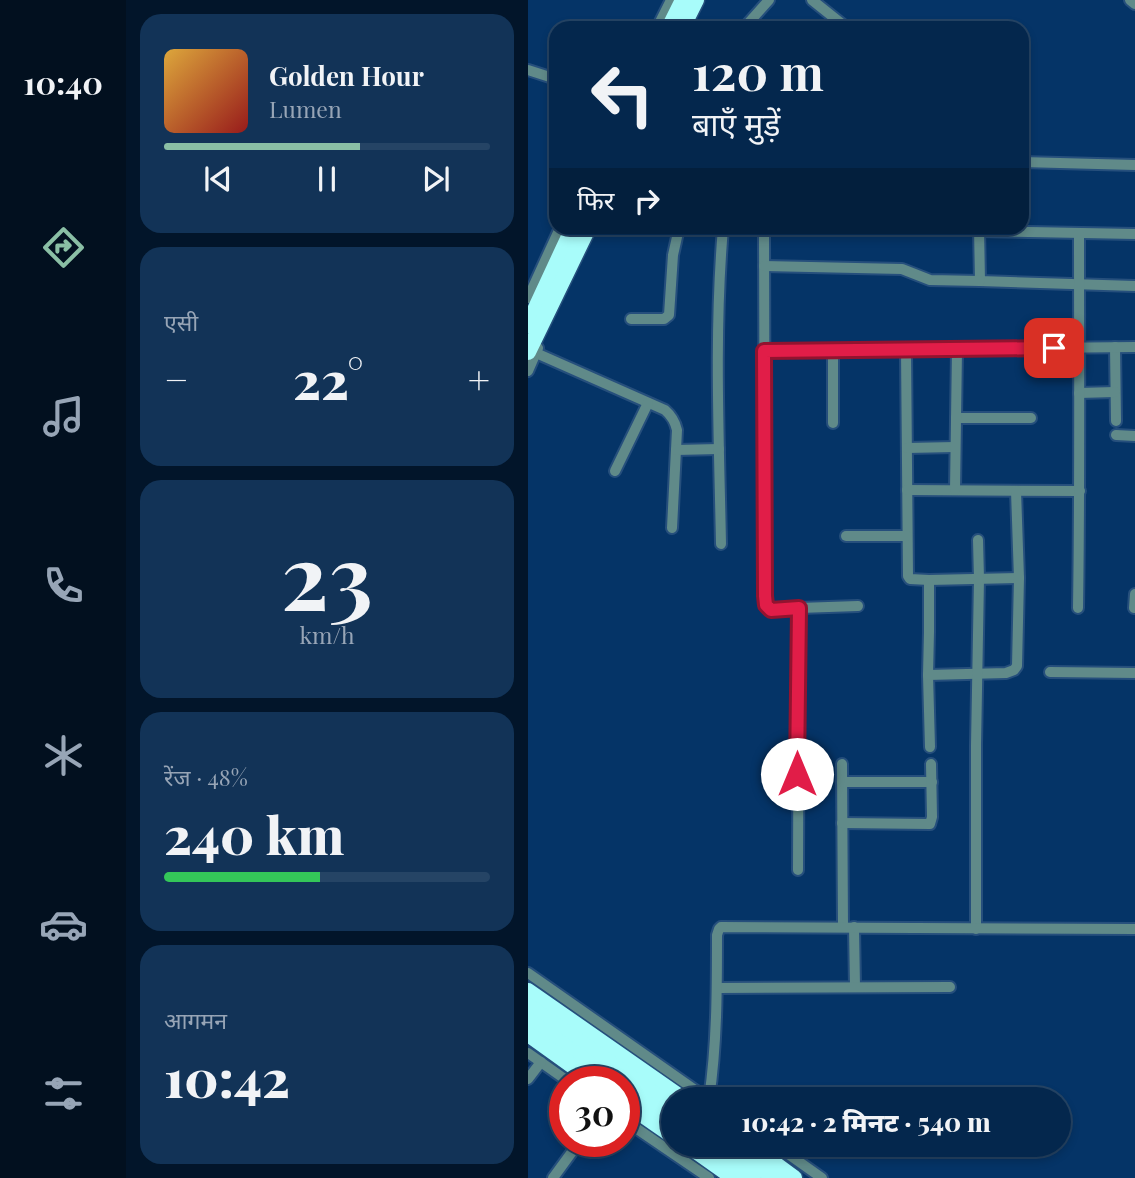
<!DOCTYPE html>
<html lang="hi">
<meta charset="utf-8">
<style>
:root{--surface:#04274d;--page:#123357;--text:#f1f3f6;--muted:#97a5b6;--line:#254465;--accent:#8abfa5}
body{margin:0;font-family:"Playfair Display","Noto Sans Devanagari",serif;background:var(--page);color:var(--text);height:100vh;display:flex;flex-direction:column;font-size:26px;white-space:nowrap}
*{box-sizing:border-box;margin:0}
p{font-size:23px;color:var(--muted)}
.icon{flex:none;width:38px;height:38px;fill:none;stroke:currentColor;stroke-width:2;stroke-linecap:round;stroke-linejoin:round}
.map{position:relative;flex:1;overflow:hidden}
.details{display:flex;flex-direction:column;gap:14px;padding:14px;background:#02152a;width:402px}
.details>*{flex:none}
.top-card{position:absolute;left:21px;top:21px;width:480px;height:214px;border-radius:21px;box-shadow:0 4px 10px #0003,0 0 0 2px var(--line);background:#04274d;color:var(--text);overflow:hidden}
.speed{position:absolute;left:21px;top:1066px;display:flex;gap:14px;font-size:35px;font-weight:700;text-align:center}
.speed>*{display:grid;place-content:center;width:91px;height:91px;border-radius:50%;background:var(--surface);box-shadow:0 4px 10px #0003,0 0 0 2px var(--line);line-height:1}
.speed .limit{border:10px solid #d22;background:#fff;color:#111}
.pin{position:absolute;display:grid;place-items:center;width:60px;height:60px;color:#fff;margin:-30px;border-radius:14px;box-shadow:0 4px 10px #0006}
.me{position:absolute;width:77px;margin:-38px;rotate:0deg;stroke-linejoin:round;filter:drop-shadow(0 0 5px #0008)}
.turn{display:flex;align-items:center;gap:24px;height:147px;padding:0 28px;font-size:32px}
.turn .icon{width:91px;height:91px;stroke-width:2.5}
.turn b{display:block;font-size:49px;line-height:60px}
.then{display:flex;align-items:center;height:66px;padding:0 28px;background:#0003;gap:14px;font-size:26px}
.big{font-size:52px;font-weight:800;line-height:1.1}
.details .widget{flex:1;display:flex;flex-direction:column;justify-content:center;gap:10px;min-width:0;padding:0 24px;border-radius:21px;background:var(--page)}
.details .dial{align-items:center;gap:0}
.dial b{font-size:91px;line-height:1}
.song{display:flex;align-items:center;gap:21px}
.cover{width:84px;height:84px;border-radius:10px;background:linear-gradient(135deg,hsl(40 70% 55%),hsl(0 70% 35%))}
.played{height:7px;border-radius:4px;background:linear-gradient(90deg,var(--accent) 60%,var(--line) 60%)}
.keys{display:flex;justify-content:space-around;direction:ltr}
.heat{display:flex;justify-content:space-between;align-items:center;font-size:38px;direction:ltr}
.charge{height:10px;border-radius:5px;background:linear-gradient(90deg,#34c759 48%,var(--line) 0)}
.trip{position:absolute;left:133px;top:1087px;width:410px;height:70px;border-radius:35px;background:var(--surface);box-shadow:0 4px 10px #0003,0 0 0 2px var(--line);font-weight:800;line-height:70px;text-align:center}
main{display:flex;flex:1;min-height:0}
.tabs{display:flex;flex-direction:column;width:126px;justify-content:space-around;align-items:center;background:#02101f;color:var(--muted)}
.tabs .icon{width:49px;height:49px}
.tabs .active{color:var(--accent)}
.tabs b{font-size:32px;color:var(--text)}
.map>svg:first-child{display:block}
</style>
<main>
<nav class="tabs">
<b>10:40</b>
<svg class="icon active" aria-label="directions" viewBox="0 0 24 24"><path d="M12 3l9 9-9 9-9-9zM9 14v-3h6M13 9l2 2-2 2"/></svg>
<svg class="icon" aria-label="music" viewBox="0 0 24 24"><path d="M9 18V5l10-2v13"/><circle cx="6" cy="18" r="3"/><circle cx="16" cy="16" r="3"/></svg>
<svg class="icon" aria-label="phone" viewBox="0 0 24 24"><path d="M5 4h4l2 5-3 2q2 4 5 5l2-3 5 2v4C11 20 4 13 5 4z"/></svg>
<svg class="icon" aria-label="climate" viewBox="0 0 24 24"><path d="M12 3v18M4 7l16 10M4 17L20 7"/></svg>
<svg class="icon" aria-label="car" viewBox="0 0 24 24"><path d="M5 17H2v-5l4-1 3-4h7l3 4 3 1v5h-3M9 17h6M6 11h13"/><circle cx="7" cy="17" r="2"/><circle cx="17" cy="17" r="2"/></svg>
<svg class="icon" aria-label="filters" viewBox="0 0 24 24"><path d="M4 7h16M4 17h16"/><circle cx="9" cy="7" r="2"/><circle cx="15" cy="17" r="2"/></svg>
</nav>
<section class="details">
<div class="widget">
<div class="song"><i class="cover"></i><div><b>Golden Hour</b><p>Lumen</p></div></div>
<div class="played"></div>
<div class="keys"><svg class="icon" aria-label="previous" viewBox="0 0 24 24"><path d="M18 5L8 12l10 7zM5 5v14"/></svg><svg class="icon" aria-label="pause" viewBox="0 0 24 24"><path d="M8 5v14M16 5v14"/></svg><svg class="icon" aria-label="next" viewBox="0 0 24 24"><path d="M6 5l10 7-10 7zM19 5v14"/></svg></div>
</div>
<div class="widget"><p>एसी</p>
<div class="heat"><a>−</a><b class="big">22°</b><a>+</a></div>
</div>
<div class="widget dial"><b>23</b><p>km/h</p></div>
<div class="widget"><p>रेंज · 48%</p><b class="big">240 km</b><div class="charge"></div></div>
<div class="widget"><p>आगमन</p><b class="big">10:42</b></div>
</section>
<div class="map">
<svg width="607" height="1178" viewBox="0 0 607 1178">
<rect width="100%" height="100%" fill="#053467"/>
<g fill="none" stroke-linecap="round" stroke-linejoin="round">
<defs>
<g id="minor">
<polyline points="284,0 319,28"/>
<polyline points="602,0 607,4"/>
<polyline points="129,28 143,0"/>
<polyline points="216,28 241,0"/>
<polyline points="0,70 28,79"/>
<polyline points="494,162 607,165"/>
<polyline points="236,228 237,596 238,605 243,610 271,608 270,870"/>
<polyline points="451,228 452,281 607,286"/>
<polyline points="451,231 607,234"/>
<polyline points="236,266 374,269 402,280 452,281"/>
<polyline points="0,298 32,228"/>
<polyline points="103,319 136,319 141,315 145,255 151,228"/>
<polyline points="587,347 588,421"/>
<polyline points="305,350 305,423"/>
<polyline points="378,350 380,576 382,579 401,580 491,578"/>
<polyline points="236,351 607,347"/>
<path d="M8,353L137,410C144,416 147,421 149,430L144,528"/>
<polyline points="0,371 10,348"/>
<polyline points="551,393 587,392"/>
<polyline points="428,418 503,418"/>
<polyline points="588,435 607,436"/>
<polyline points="379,448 427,447"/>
<polyline points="148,450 191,449"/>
<polyline points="87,471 120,403"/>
<polyline points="379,490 552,491"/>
<polyline points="427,490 429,349"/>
<polyline points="318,536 379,536"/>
<path d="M193,544C191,439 186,333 195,228"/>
<polyline points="401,580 401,632 400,675 402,747"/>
<polyline points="271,608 330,606"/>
<path d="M550,608C552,483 551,358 551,233"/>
<polyline points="606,608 607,594"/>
<polyline points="522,672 607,673"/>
<polyline points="400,675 478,673 486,670 489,666 491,578 488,491"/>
<polyline points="314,764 315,927"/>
<polyline points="314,782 404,782"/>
<polyline points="314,823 402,824 404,817 403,764"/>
<polyline points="326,927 327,987"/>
<polyline points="448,929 448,745 451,579 450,540"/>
<polyline points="0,973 180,1099"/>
<polyline points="189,988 422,987"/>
<polyline points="0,1053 41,1082"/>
<polyline points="0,1079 13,1062"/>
<path d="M181,1099C189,1044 189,990 189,935L191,929L193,927L607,929"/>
<polyline points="96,1120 181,1178"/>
<polyline points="246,1144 294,1178"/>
<polyline points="25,1178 52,1141"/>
</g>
<g id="highway">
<polyline points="141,28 155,0"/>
<polyline points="154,28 168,0"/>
<polyline points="0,325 45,228"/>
<polyline points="0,352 60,228"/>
<polyline points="0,991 155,1099"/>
<polyline points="0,1006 145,1107"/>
<polyline points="0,1020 87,1082"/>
<polyline points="0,1034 67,1082"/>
<polyline points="96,1088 145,1122"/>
<polyline points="96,1102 145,1136"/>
<polyline points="158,1144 206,1178"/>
<polyline points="177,1144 225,1178"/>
<polyline points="199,1144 247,1178"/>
<polyline points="220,1144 266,1178"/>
</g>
</defs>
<!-- minor casing -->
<use href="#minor" stroke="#264f7c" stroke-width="14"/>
<!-- highway casing -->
<use href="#highway" stroke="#264f7c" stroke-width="19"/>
<!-- minor -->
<use href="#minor" stroke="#608a89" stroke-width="10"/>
<!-- highway -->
<use href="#highway" stroke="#a8fcfa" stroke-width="16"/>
</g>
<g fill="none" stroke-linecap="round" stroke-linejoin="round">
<defs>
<polyline id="route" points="269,774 271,608 243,610 238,605 237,596 236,351 526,348"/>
</defs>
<!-- route casing -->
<use href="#route" stroke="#92132f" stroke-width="18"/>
<!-- route -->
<use href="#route" stroke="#e11d48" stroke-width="12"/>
</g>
</svg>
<div class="speed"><div class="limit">30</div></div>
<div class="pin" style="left:526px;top:348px;background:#d93025"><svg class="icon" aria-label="arrive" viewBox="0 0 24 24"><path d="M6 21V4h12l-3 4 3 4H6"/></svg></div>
<svg class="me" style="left:269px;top:774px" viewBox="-20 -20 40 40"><circle r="19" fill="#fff"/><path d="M0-13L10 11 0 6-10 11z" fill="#e11d48"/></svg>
<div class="trip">10:42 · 2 मिनट · 540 m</div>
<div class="top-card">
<div class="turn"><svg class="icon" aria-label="left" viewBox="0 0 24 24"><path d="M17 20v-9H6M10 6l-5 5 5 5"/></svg><div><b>120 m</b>बाएँ मुड़ें</div></div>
<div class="then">फिर<svg class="icon" aria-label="right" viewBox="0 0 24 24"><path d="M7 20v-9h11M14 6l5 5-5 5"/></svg></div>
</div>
</div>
</main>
